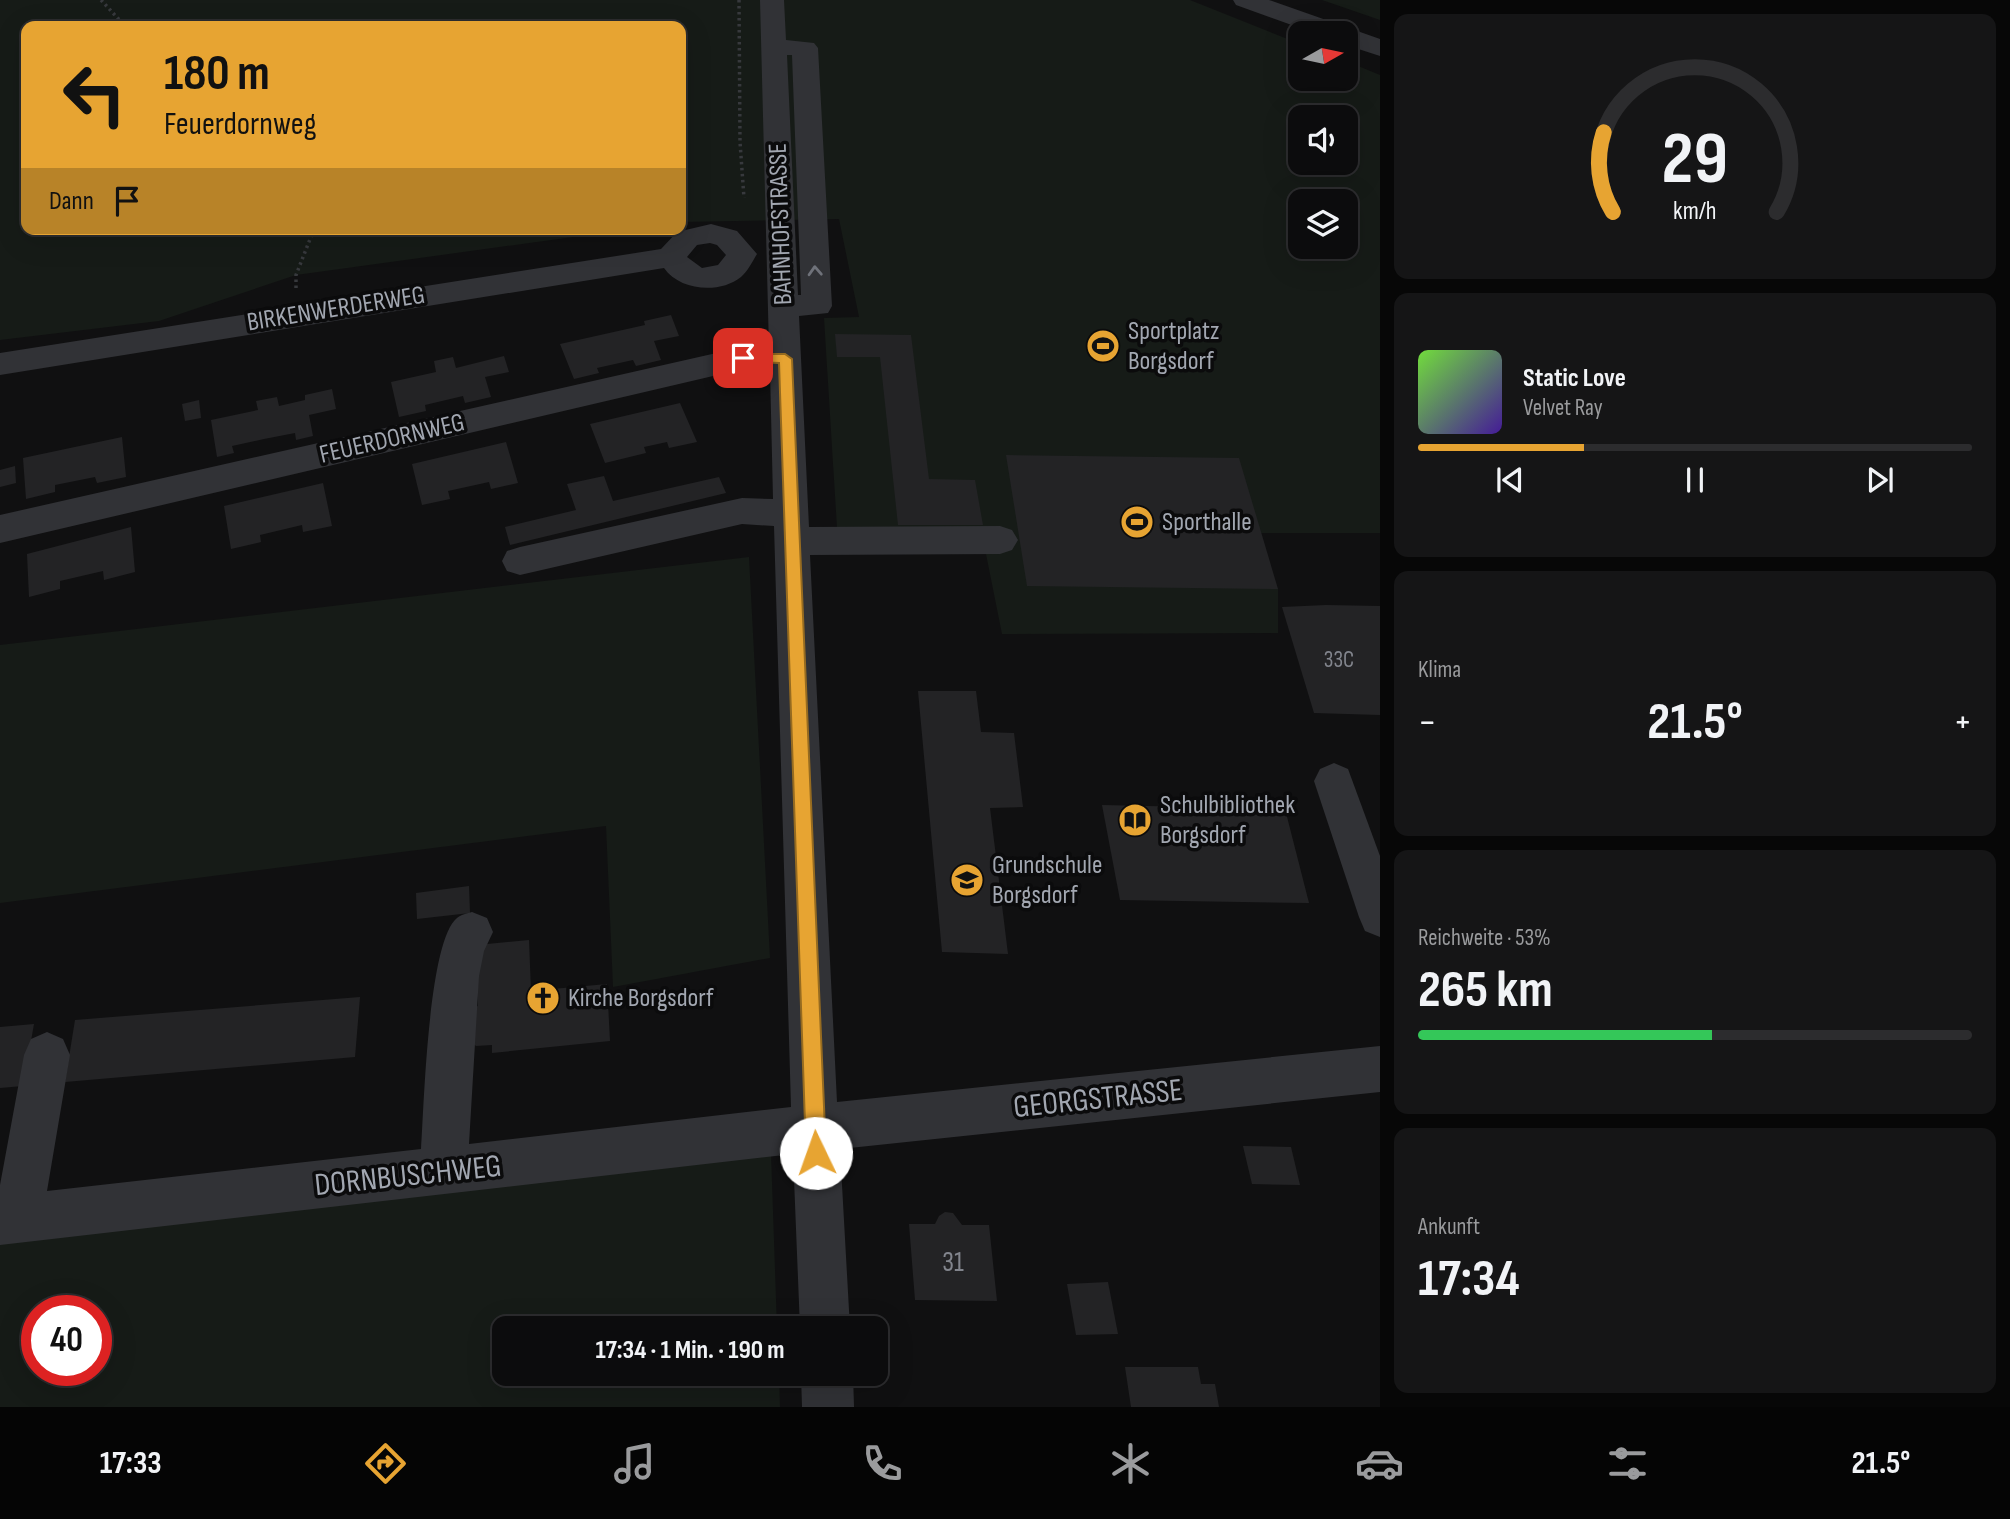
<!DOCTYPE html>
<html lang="de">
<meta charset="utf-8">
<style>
:root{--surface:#0c0c0d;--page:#151516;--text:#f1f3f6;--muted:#9a9b9d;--line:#2c2c2e;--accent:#e7a432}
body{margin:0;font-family:"Sofia Sans Condensed",sans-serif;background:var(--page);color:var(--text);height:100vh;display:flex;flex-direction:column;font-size:26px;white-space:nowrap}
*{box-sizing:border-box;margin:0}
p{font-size:23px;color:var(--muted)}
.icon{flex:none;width:38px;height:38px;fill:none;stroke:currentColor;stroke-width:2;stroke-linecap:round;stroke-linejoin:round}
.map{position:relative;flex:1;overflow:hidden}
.side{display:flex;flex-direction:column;gap:14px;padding:14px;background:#070707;width:630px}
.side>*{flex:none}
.banner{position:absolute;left:21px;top:21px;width:665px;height:214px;border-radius:14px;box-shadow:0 7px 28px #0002,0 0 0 2px var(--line);background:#e7a432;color:#111;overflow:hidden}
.needle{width:46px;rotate:81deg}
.buttons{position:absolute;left:1288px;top:21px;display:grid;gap:14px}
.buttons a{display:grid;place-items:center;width:70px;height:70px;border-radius:14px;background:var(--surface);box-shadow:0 7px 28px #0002,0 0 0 2px var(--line);font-size:35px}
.speed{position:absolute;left:21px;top:1295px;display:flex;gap:14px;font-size:35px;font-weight:700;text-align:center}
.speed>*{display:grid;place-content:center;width:91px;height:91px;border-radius:50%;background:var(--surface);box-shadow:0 7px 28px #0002,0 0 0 2px var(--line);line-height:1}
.speed .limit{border:10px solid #d22;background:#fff;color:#111}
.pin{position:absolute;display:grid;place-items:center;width:60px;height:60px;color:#fff;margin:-30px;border-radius:14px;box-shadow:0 4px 10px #0006}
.me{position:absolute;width:77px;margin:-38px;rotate:357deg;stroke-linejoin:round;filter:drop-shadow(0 0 5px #0008)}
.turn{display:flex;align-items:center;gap:24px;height:147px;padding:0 28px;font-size:32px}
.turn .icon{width:91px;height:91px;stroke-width:2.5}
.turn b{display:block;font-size:49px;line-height:60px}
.then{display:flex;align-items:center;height:66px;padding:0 28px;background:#0003;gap:14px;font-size:26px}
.big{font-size:52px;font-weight:700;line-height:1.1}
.side .tile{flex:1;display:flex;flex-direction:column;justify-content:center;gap:10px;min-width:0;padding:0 24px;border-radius:14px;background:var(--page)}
.side .dial{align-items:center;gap:0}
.dial svg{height:182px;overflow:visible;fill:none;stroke:var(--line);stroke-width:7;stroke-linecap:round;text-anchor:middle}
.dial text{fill:var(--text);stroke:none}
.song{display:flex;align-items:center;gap:21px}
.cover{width:84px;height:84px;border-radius:10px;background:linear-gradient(135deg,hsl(100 70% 55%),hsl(260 70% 35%))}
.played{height:7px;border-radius:4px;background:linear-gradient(90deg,var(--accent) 30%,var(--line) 30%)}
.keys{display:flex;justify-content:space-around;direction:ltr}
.heat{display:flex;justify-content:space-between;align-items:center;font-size:38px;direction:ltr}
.charge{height:10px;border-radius:5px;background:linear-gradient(90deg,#34c759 53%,var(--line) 0)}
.trip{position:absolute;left:492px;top:1316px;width:396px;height:70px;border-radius:14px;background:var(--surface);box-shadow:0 7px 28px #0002,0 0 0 2px var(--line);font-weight:700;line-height:70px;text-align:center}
.dock{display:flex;height:112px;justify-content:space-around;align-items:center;background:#050505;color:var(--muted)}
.dock .icon{width:49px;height:49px}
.dock .on{color:var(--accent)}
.dock b{font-size:32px;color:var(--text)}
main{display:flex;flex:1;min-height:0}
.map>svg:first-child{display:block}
</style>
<main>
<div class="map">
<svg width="1380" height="1407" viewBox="0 0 1380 1407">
<rect width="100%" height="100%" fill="#101011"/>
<!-- green -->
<g fill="#161b17" fill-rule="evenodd">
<path d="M0,0H1190L1300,44V79H1346V61L1380,75V533H1251L1278,589V633L1002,634L981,529L837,528L824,318L859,317L839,219L681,222V26H26V229H631L296,275L159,321L0,340ZM1300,117H1346V163H1300ZM1300,201H1346V247H1300Z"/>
<polygon points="1322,0 1380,0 1380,20"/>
<polygon points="749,557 770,958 613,987 606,826 0,903 0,645"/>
<path d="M771,1153L777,1328H504V1374H779L780,1407H0V1238ZM37,1311H96V1370H37Z"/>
</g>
<!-- building -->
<g fill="#232325">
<polygon points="671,315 679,336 654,341 661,360 636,366 633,360 597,368 599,373 574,379 560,344 645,325 644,321"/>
<polygon points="835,334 911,335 929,479 975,480 983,525 898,525 880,357 837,357"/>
<polygon points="504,356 509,372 485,377 491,397 465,403 463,396 425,405 426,411 399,417 391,382 436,372 434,361 453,357 456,368"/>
<polygon points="332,389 336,409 309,415 313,436 296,440 295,433 264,439 232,446 234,453 217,457 211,420 258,410 256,401 277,397 279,406 305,400 305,395"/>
<polygon points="199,400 201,418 185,421 182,404"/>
<polygon points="680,403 697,442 669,448 667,442 644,447 646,453 605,463 590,424"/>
<polygon points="122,437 126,477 97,483 95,477 55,485 55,492 26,499 23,458"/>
<polygon points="506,442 518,483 491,489 489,482 448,491 450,499 422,505 412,464"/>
<polygon points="1006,455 1239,458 1278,589 1027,586"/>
<polygon points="15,466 16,483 0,487 0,470"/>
<polygon points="604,476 613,501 719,477 726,493 510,545 505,527 576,510 567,484"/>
<polygon points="323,483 332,526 303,532 302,525 260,535 261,542 231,549 224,506"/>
<polygon points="131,527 135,572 104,580 103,571 60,581 60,589 29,597 27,554"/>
<polygon points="1326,605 1380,606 1380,715 1314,713 1282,607"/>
<polygon points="918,691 976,691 981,732 1014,733 1023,807 990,808 1008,954 942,952"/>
<polygon points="1102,805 1285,809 1309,903 1120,900"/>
<polygon points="469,886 470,913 417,919 416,893"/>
<polygon points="529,940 531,991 607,984 610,1041 492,1053 492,1045 476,1046 470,1040 471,1009 478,1006 477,945"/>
<polygon points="360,997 355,1057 65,1082 75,1020"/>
<polygon points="34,1024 23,1086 0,1088 0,1027"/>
<polygon points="1243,1146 1291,1147 1300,1185 1252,1184"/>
<polygon points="945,1212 953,1213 962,1225 989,1225 997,1301 915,1300 909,1224 935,1224 939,1216"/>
<polygon points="1108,1282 1118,1334 1076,1335 1067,1284"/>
<polygon points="1125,1367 1198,1367 1201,1384 1215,1384 1219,1407 1131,1407"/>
</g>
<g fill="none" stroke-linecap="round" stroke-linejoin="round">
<!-- path -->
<g stroke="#37393d" stroke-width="3.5" stroke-dasharray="2.5 3.5" stroke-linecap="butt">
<polyline points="101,0 125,26"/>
<polyline points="739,0 740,142 744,198"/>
<polyline points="296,288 296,275 314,229"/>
</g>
<!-- minor -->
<g fill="#313236" fill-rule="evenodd">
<path d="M760,0H784L786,40L814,43L818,48L832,306L828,313L799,316L809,527L1000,526L1012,530L1018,540L1012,550L1000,554L810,555L837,1102L1380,1046V1092L840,1149L850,1328H800L793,1154L0,1245V1185L24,1055L31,1039L47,1032L63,1039L70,1055L47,1191L421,1149C424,1107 428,941 457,918C460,915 468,913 472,912L487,918L493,932L484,951L479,976L469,1144L791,1107L774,526L742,524L520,575L507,571L502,561L507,551L520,547L742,498L773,499L770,370L743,369L0,543V515L743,347L769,348ZM787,55H792L801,295H798Z"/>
<polygon points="1233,0 1269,0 1380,39 1380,56 1346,45 1346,33 1314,33 1236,5"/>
<path d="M711,224L737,231L757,254C752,262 748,271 741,277C720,294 680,291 664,268L0,375V353L661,249L677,232ZM710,243L717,245L726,255L718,265L702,268L687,257L697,245Z"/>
<polygon points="1334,763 1348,769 1380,856 1380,937 1365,931 1359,917 1314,781 1320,769"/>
<polygon points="801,1374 853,1374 854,1407 802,1407"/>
</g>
</g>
<!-- one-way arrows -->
<defs><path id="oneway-chevron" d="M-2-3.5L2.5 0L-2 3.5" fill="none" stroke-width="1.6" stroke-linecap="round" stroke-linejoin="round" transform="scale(1.75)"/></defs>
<use stroke="#6f727a" href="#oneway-chevron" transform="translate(815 271) rotate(-93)"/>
<!-- route -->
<polygon fill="#e7a432" stroke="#966b20" stroke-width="2" points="743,354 785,354 792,359 826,1153 823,1160 816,1163 809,1160 806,1153 779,363 738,361 738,355"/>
<!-- icons -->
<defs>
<symbol id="stadium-disc" viewBox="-11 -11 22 22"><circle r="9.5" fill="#e7a432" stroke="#0b0b0c"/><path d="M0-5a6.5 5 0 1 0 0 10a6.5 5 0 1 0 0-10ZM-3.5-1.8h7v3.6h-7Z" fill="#111"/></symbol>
<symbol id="library-disc" viewBox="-11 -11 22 22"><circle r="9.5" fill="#e7a432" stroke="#0b0b0c"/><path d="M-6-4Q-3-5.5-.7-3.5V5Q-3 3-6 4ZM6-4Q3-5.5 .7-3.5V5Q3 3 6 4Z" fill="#111"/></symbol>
<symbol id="school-disc" viewBox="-11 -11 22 22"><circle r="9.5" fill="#e7a432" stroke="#0b0b0c"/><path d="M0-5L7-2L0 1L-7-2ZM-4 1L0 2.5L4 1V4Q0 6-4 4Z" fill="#111"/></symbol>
<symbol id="church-disc" viewBox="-11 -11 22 22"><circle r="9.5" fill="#e7a432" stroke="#0b0b0c"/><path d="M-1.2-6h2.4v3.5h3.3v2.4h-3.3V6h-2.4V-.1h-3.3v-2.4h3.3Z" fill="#111"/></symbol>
</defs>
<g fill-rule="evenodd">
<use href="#stadium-disc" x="1084" y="327" width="38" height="38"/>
<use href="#stadium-disc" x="1118" y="503" width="38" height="38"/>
<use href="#library-disc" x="1116" y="801" width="38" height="38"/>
<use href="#school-disc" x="948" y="861" width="38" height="38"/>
<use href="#church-disc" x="524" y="979" width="38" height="38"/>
</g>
<g text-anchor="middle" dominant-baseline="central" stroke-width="7" stroke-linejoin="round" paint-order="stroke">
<!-- number labels -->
<g font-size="23" fill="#82858d">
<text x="1339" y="660">33C</text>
</g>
<!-- street labels -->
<g font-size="26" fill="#a2a7b1" stroke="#0b0b0c">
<text transform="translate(781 224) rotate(-92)">BAHNHOFSTRASSE</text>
<text transform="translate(336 309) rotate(-9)">BIRKENWERDERWEG</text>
<text transform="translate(392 439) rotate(-13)">FEUERDORNWEG</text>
</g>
<!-- poi labels -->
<g font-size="26" fill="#a2a7b1" stroke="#0b0b0c" text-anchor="start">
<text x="1128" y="331">Sportplatz<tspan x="1128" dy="30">Borgsdorf</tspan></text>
<text x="1162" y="522">Sporthalle</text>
<text x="1160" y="805">Schulbibliothek<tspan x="1160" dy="30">Borgsdorf</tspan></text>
<text x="992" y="865">Grundschule<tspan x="992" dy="30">Borgsdorf</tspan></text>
<text x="568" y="998">Kirche Borgsdorf</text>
</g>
<!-- near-number labels -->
<g font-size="28" fill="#82858d">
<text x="953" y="1262">31</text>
</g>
<!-- near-street labels -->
<g font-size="32" fill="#a2a7b1" stroke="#0b0b0c">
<text transform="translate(1098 1099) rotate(-6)">GEORGSTRASSE</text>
<text transform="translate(408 1176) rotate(-6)">DORNBUSCHWEG</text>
</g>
</g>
</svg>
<div class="buttons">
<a><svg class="needle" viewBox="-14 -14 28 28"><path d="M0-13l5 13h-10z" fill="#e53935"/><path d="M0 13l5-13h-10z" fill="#9a9b9d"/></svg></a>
<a><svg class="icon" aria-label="sound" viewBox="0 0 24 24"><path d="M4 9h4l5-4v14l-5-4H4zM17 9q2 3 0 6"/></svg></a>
<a><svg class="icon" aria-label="layers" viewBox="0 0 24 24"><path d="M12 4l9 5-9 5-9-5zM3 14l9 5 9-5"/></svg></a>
</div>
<div class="speed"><div class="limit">40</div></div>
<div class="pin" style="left:743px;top:358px;background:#d93025"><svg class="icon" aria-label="arrive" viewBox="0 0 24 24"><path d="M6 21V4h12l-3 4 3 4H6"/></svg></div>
<svg class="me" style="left:816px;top:1153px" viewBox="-20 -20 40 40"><circle r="19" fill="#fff"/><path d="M0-13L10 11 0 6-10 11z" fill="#e7a432"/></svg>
<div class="trip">17:34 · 1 Min. · 190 m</div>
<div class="banner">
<div class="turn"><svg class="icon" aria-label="left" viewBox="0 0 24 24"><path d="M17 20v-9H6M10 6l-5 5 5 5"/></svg><div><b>180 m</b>Feuerdornweg</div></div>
<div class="then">Dann<svg class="icon" aria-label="arrive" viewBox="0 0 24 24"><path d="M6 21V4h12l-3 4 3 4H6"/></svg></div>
</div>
</div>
<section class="side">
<div class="tile dial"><svg viewBox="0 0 100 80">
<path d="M14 69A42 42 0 1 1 86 69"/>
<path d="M14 69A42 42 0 0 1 10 34" stroke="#e7a432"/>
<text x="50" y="56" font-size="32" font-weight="700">29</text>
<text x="50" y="72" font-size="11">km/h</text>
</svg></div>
<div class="tile">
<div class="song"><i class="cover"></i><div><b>Static Love</b><p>Velvet Ray</p></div></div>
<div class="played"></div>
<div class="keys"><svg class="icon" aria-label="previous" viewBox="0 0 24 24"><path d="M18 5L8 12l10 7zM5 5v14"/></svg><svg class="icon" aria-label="pause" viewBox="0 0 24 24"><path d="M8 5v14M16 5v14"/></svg><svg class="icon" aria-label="next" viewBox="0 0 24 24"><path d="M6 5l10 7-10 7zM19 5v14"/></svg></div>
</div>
<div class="tile"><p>Klima</p>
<div class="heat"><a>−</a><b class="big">21.5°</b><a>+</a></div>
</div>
<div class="tile"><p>Reichweite · 53%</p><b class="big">265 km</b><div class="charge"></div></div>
<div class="tile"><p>Ankunft</p><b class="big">17:34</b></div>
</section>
</main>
<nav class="dock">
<b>17:33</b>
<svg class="icon on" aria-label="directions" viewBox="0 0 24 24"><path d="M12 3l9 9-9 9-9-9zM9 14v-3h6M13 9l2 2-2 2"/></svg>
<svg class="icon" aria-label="music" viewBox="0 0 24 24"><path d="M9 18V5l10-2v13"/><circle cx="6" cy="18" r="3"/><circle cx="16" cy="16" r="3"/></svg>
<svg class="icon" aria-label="phone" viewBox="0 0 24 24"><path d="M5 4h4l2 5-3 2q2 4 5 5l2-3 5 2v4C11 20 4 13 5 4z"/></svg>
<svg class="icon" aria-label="climate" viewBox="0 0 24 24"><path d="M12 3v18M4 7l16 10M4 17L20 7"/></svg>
<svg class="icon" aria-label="car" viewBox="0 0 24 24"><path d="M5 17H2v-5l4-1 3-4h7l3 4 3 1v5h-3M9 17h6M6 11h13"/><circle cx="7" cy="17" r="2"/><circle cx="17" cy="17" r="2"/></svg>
<svg class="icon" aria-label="filters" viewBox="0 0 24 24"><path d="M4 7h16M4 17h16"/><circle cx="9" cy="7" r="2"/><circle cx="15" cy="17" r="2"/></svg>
<b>21.5°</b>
</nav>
